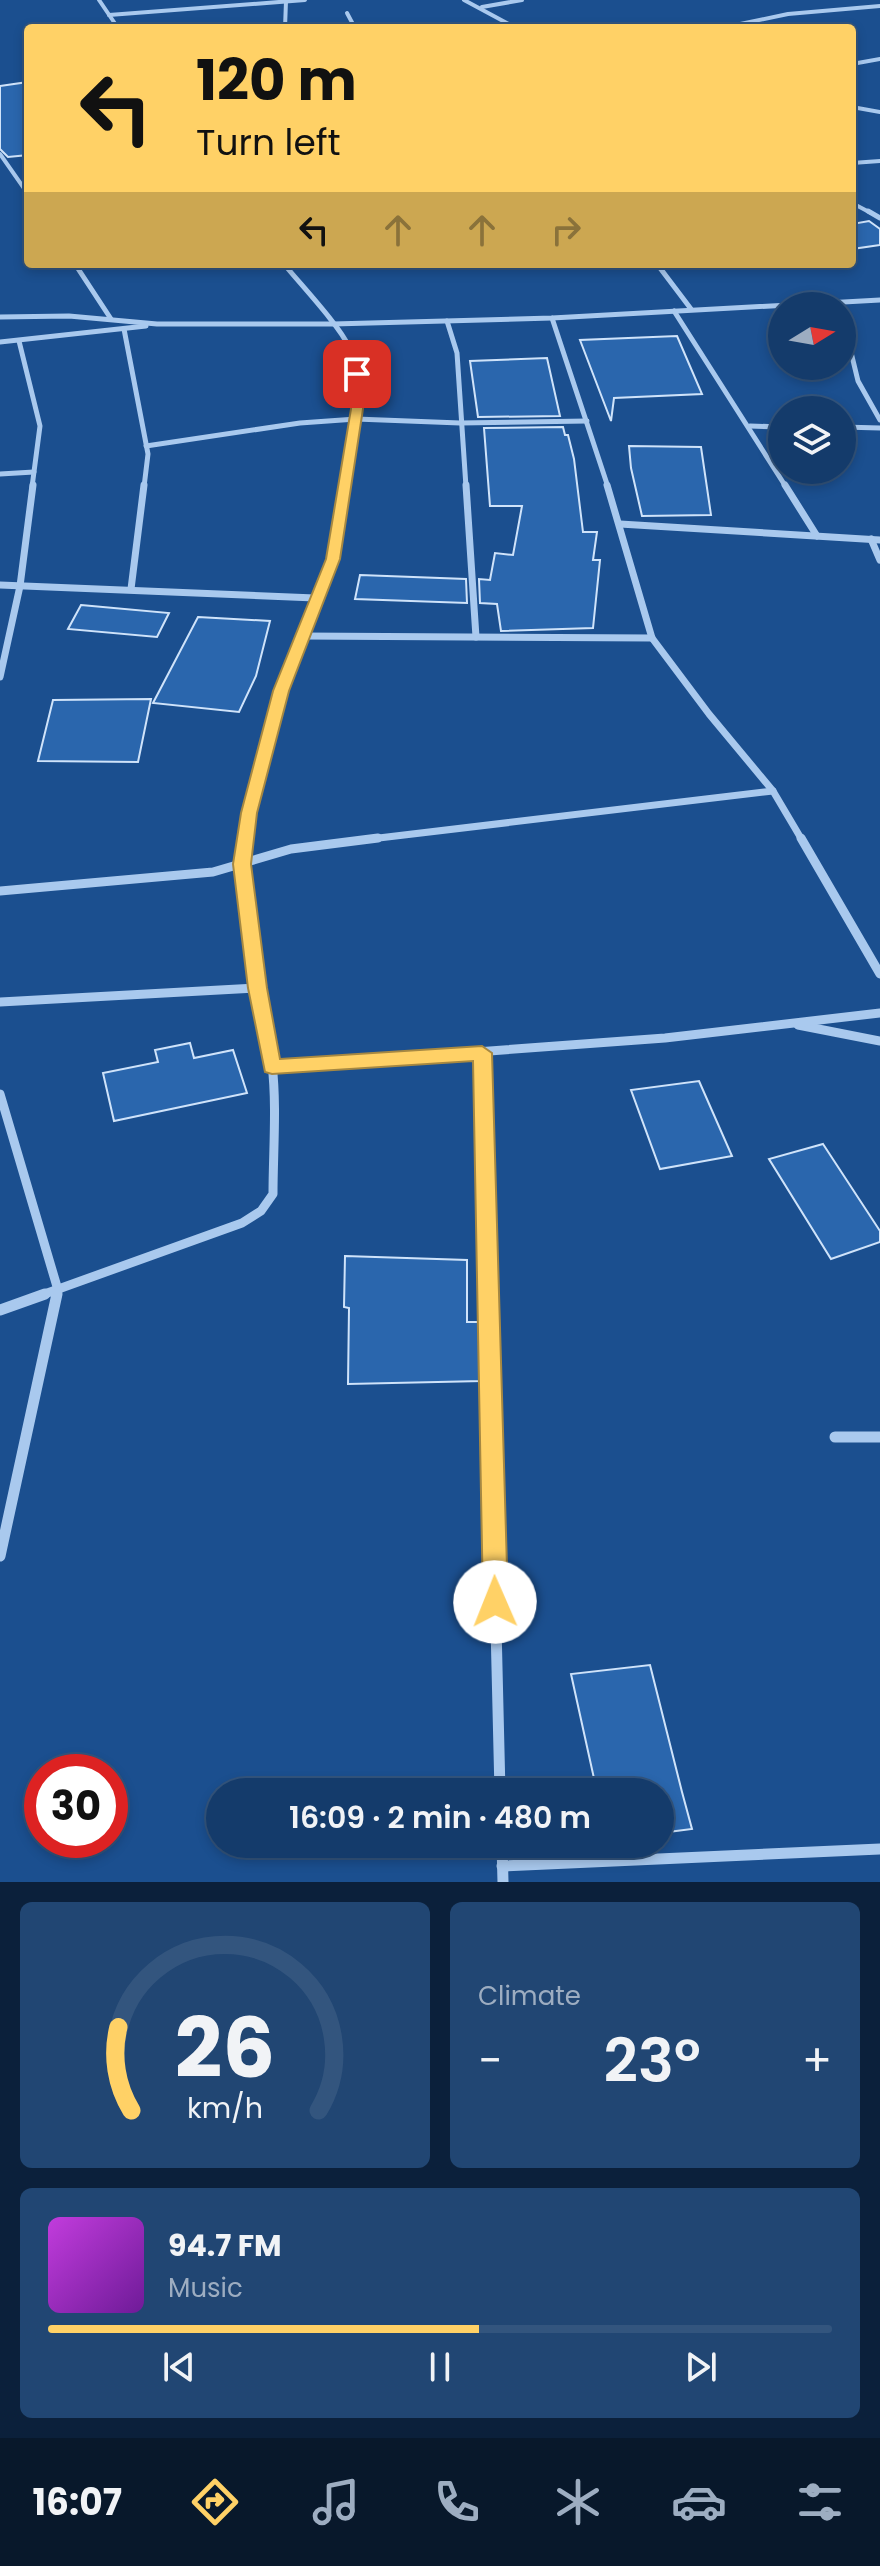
<!DOCTYPE html>
<meta charset="utf-8">
<style>
:root{--surface:#143b6b;--page:#214673;--text:#f1f3f6;--muted:#9dadc1;--line:#33557e;--accent:#ffd166}
body{margin:0;font-family:Poppins,sans-serif;background:var(--page);color:var(--text);height:100vh;display:flex;flex-direction:column;font-size:30px;white-space:nowrap}
*{box-sizing:border-box;margin:0}
p{font-size:26px;color:var(--muted)}
.icon{flex:none;width:44px;height:44px;fill:none;stroke:currentColor;stroke-width:2;stroke-linecap:round;stroke-linejoin:round}
.map{position:relative;height:1882px;overflow:hidden}
.sheet{display:flex;flex-direction:column;gap:20px;padding:20px;background:#0b203b;flex:1}
.sheet>*{flex:none}
.banner{position:absolute;left:24px;top:24px;width:832px;height:244px;border-radius:8px;box-shadow:0 4px 12px #0003,0 0 0 2px var(--line);background:#ffd166;color:#111;overflow:hidden}
.needle{width:52px;rotate:79deg}
.fabs{position:absolute;left:768px;top:292px;display:grid;gap:16px}
.fabs a{display:grid;place-items:center;width:88px;height:88px;border-radius:50%;background:var(--surface);box-shadow:0 4px 12px #0003,0 0 0 2px var(--line);font-size:40px}
.speed{position:absolute;left:24px;top:1754px;display:flex;gap:16px;font-size:40px;font-weight:700;text-align:center}
.speed>*{display:grid;place-content:center;width:104px;height:104px;border-radius:50%;background:var(--surface);box-shadow:0 4px 12px #0003,0 0 0 2px var(--line);line-height:1}
.speed .limit{border:12px solid #d22;background:#fff;color:#111}
.pin{position:absolute;display:grid;place-items:center;width:68px;height:68px;color:#fff;margin:-34px;border-radius:16px;box-shadow:0 4px 12px #0006}
.me{position:absolute;width:88px;margin:-44px;rotate:359deg;stroke-linejoin:round;filter:drop-shadow(0 0 6px #0008)}
.turn{display:flex;align-items:center;gap:28px;height:168px;padding:0 40px;font-size:36px}
.turn .icon{width:104px;height:104px;stroke-width:2.5}
.turn b{display:block;font-size:56px;line-height:68px}
.lanes{display:flex;align-items:center;height:76px;padding:0 40px;background:#0003;justify-content:center;gap:40px;direction:ltr}
.lanes .off{opacity:.35}
.big{font-size:60px;font-weight:600;line-height:1.1}
.sheet .tile{flex:1;display:flex;flex-direction:column;justify-content:center;gap:12px;min-width:0;padding:0 28px;border-radius:12px;background:var(--page)}
.sheet .dial{align-items:center;gap:0}
.dial svg{height:208px;overflow:visible;fill:none;stroke:var(--line);stroke-width:7;stroke-linecap:round;text-anchor:middle}
.dial text{fill:var(--text);stroke:none}
.song{display:flex;align-items:center;gap:24px}
.cover{width:96px;height:96px;border-radius:12px;background:linear-gradient(135deg,hsl(290 70% 55%),hsl(280 70% 35%))}
.played{height:8px;border-radius:4px;background:linear-gradient(90deg,var(--accent) 55%,var(--line) 55%)}
.keys{display:flex;justify-content:space-around;direction:ltr}
.heat{display:flex;justify-content:space-between;align-items:center;font-size:44px;direction:ltr}
.sheet .tiles{flex:1;display:grid;gap:20px;grid-template-columns:1fr 1fr}
.tile:last-child{grid-column:span 2}
.trip{position:absolute;left:206px;top:1778px;width:468px;height:80px;border-radius:40px;background:var(--surface);box-shadow:0 4px 12px #0003,0 0 0 2px var(--line);font-weight:600;line-height:80px;text-align:center}
.tabs{display:flex;height:128px;justify-content:space-around;align-items:center;background:#08182b;color:var(--muted)}
.tabs .icon{width:56px;height:56px}
.tabs .on{color:var(--accent)}
.tabs b{font-size:36px;color:var(--text)}
.map>svg:first-child{display:block}
</style>
<div class="map">
<svg width="880" height="1882" viewBox="0 0 880 1882">
<rect width="100%" height="100%" fill="#1b4f8f"/>
<!-- building -->
<g fill="#2a66ad" stroke="#cfe3fa" stroke-width="2">
<polygon points="28,82 28,155 8,157 0,149 0,86"/>
<polygon points="869,221 880,229 880,245 852,249 852,224"/>
<polygon points="677,336 702,394 614,398 611,421 580,340"/>
<polygon points="547,358 560,416 478,417 470,361"/>
<polygon points="563,427 565,435 568,435 574,459 583,532 597,532 593,560 600,560 593,628 501,631 497,604 480,603 479,579 490,580 495,553 513,555 522,506 490,506 484,428"/>
<polygon points="629,446 701,447 711,515 642,516 631,468"/>
<polygon points="360,575 466,579 467,603 355,599"/>
<polygon points="81,605 169,613 157,637 68,629"/>
<polygon points="198,617 270,621 256,676 239,712 153,703"/>
<polygon points="151,699 138,762 38,761 53,700"/>
<polygon points="190,1043 194,1058 233,1050 247,1093 114,1121 103,1073 158,1062 155,1050"/>
<polygon points="699,1081 732,1156 660,1169 631,1090"/>
<polygon points="823,1144 880,1231 880,1242 831,1259 769,1159"/>
<polygon points="345,1256 467,1260 467,1322 480,1322 482,1381 348,1384 349,1308 344,1307"/>
<polygon points="650,1665 682,1792 692,1829 660,1833 660,1792 597,1792 571,1674"/>
</g>
<g fill="none" stroke-linecap="round" stroke-linejoin="round">
<!-- minor-far4 -->
<g stroke="#a9c9ee" stroke-width="4">
<polyline points="99,0 118,28"/>
<polyline points="464,0 516,28"/>
<polyline points="482,7 522,0"/>
<polyline points="347,13 355,28"/>
<polyline points="109,15 305,0"/>
<polyline points="285,28 286,1"/>
<polyline points="721,28 788,14 880,6"/>
<polyline points="852,64 880,59"/>
<polyline points="852,107 880,112"/>
<polyline points="0,154 28,194"/>
<polyline points="852,163 880,161"/>
<polyline points="852,203 871,213"/>
</g>
<!-- minor-far3 -->
<g stroke="#a9c9ee" stroke-width="5">
<polyline points="868,211 880,218"/>
<polyline points="75,264 111,319"/>
<path d="M284,264C301,285 339,325 349,347C369,388 351,444 344,487"/>
<polyline points="657,264 691,309"/>
<polyline points="674,311 786,487"/>
<polyline points="842,315 858,381 880,420"/>
<polyline points="0,317 69,316 157,324 333,324 552,318 880,300"/>
<polyline points="552,318 608,487"/>
<polyline points="447,321 457,353 466,487"/>
<polyline points="124,329 148,454 144,487"/>
<polyline points="19,341 40,426 32,487"/>
<polyline points="0,342 146,326"/>
<polyline points="750,426 782,427"/>
<polyline points="842,427 880,428"/>
<polyline points="146,446 300,423 356,419 460,423 587,421"/>
<polyline points="0,474 34,472"/>
</g>
<!-- minor-far2 -->
<g stroke="#a9c9ee" stroke-width="7">
<polyline points="466,485 476,637"/>
<polyline points="607,485 652,638 709,714 773,791 802,840"/>
<polyline points="785,485 817,536"/>
<polyline points="620,524 880,540"/>
<polyline points="871,539 880,560"/>
<polyline points="0,585 315,598"/>
<polyline points="131,589 144,485"/>
<polyline points="302,636 652,638"/>
<polyline points="0,677 20,586 33,485"/>
<polyline points="245,840 249,813 281,691 333,559 345,485"/>
<polyline points="362,840 773,791"/>
</g>
<!-- minor-far1 -->
<g stroke="#a9c9ee" stroke-width="9">
<polyline points="801,838 880,974"/>
<polyline points="0,891 213,872 291,849 378,838"/>
<polyline points="0,1002 257,988"/>
<polyline points="798,1025 880,1041"/>
<polyline points="482,1053 488,1296"/>
<polyline points="272,1067 665,1038 880,1013"/>
<polyline points="0,1094 58,1290 57,1296"/>
<path d="M39,1296L242,1223L261,1211L273,1194C273,1152 277,1106 272,1064C262,992 236,911 246,838"/>
</g>
<!-- minor -->
<g stroke="#a9c9ee" stroke-width="11">
<polyline points="488,1294 500,1792"/>
<polyline points="0,1310 45,1294"/>
<polyline points="835,1437 880,1437"/>
<polyline points="0,1556 57,1294"/>
<polyline points="502,1844 503,1882"/>
<polyline points="502,1866 880,1849"/>
</g>
</g>
<!-- route -->
<polygon fill="#ffd166" stroke="#a68842" stroke-width="2" points="357,371 363,374 363,409 340,559 289,691 257,813 251,864 267,988 280,1059 482,1046 492,1053 508,1602 504,1611 495,1614 486,1611 483,1602 473,1061 272,1074 265,1072 248,988 233,864 241,813 273,691 326,559 351,409 351,374"/>
</svg>
<div class="fabs">
<a><svg class="needle" viewBox="-14 -14 28 28"><path d="M0-13l5 13h-10z" fill="#e53935"/><path d="M0 13l5-13h-10z" fill="#9dadc1"/></svg></a>
<a><svg class="icon" aria-label="layers" viewBox="0 0 24 24"><path d="M12 4l9 5-9 5-9-5zM3 14l9 5 9-5"/></svg></a>
</div>
<div class="speed"><div class="limit">30</div></div>
<div class="pin" style="left:357px;top:374px;background:#d93025"><svg class="icon" aria-label="arrive" viewBox="0 0 24 24"><path d="M6 21V4h12l-3 4 3 4H6"/></svg></div>
<svg class="me" style="left:495px;top:1602px" viewBox="-20 -20 40 40"><circle r="19" fill="#fff"/><path d="M0-13L10 11 0 6-10 11z" fill="#ffd166"/></svg>
<div class="trip">16:09 · 2 min · 480 m</div>
<div class="banner">
<div class="turn"><svg class="icon" aria-label="left" viewBox="0 0 24 24"><path d="M17 20v-9H6M10 6l-5 5 5 5"/></svg><div><b>120 m</b>Turn left</div></div>
<div class="lanes"><svg class="icon" aria-label="left" viewBox="0 0 24 24"><path d="M17 20v-9H6M10 6l-5 5 5 5"/></svg><svg class="icon off" aria-label="ahead" viewBox="0 0 24 24"><path d="M12 20V5M6 11l6-6 6 6"/></svg><svg class="icon off" aria-label="ahead" viewBox="0 0 24 24"><path d="M12 20V5M6 11l6-6 6 6"/></svg><svg class="icon off" aria-label="right" viewBox="0 0 24 24"><path d="M7 20v-9h11M14 6l5 5-5 5"/></svg></div>
</div>
</div>
<section class="sheet">
<div class="tiles">
<div class="tile dial"><svg viewBox="0 0 100 80">
<path d="M14 69A42 42 0 1 1 86 69"/>
<path d="M14 69A42 42 0 0 1 9 37" stroke="#ffd166"/>
<text x="50" y="56" font-size="32" font-weight="700">26</text>
<text x="50" y="72" font-size="11">km/h</text>
</svg></div>
<div class="tile"><p>Climate</p>
<div class="heat"><a>−</a><b class="big">23°</b><a>+</a></div>
</div>
<div class="tile">
<div class="song"><i class="cover"></i><div><b>94.7 FM</b><p>Music</p></div></div>
<div class="played"></div>
<div class="keys"><svg class="icon" aria-label="previous" viewBox="0 0 24 24"><path d="M18 5L8 12l10 7zM5 5v14"/></svg><svg class="icon" aria-label="pause" viewBox="0 0 24 24"><path d="M8 5v14M16 5v14"/></svg><svg class="icon" aria-label="next" viewBox="0 0 24 24"><path d="M6 5l10 7-10 7zM19 5v14"/></svg></div>
</div>
</div>
</section>
<nav class="tabs">
<b>16:07</b>
<svg class="icon on" aria-label="directions" viewBox="0 0 24 24"><path d="M12 3l9 9-9 9-9-9zM9 14v-3h6M13 9l2 2-2 2"/></svg>
<svg class="icon" aria-label="music" viewBox="0 0 24 24"><path d="M9 18V5l10-2v13"/><circle cx="6" cy="18" r="3"/><circle cx="16" cy="16" r="3"/></svg>
<svg class="icon" aria-label="phone" viewBox="0 0 24 24"><path d="M5 4h4l2 5-3 2q2 4 5 5l2-3 5 2v4C11 20 4 13 5 4z"/></svg>
<svg class="icon" aria-label="climate" viewBox="0 0 24 24"><path d="M12 3v18M4 7l16 10M4 17L20 7"/></svg>
<svg class="icon" aria-label="car" viewBox="0 0 24 24"><path d="M5 17H2v-5l4-1 3-4h7l3 4 3 1v5h-3M9 17h6M6 11h13"/><circle cx="7" cy="17" r="2"/><circle cx="17" cy="17" r="2"/></svg>
<svg class="icon" aria-label="filters" viewBox="0 0 24 24"><path d="M4 7h16M4 17h16"/><circle cx="9" cy="7" r="2"/><circle cx="15" cy="17" r="2"/></svg>
</nav>
